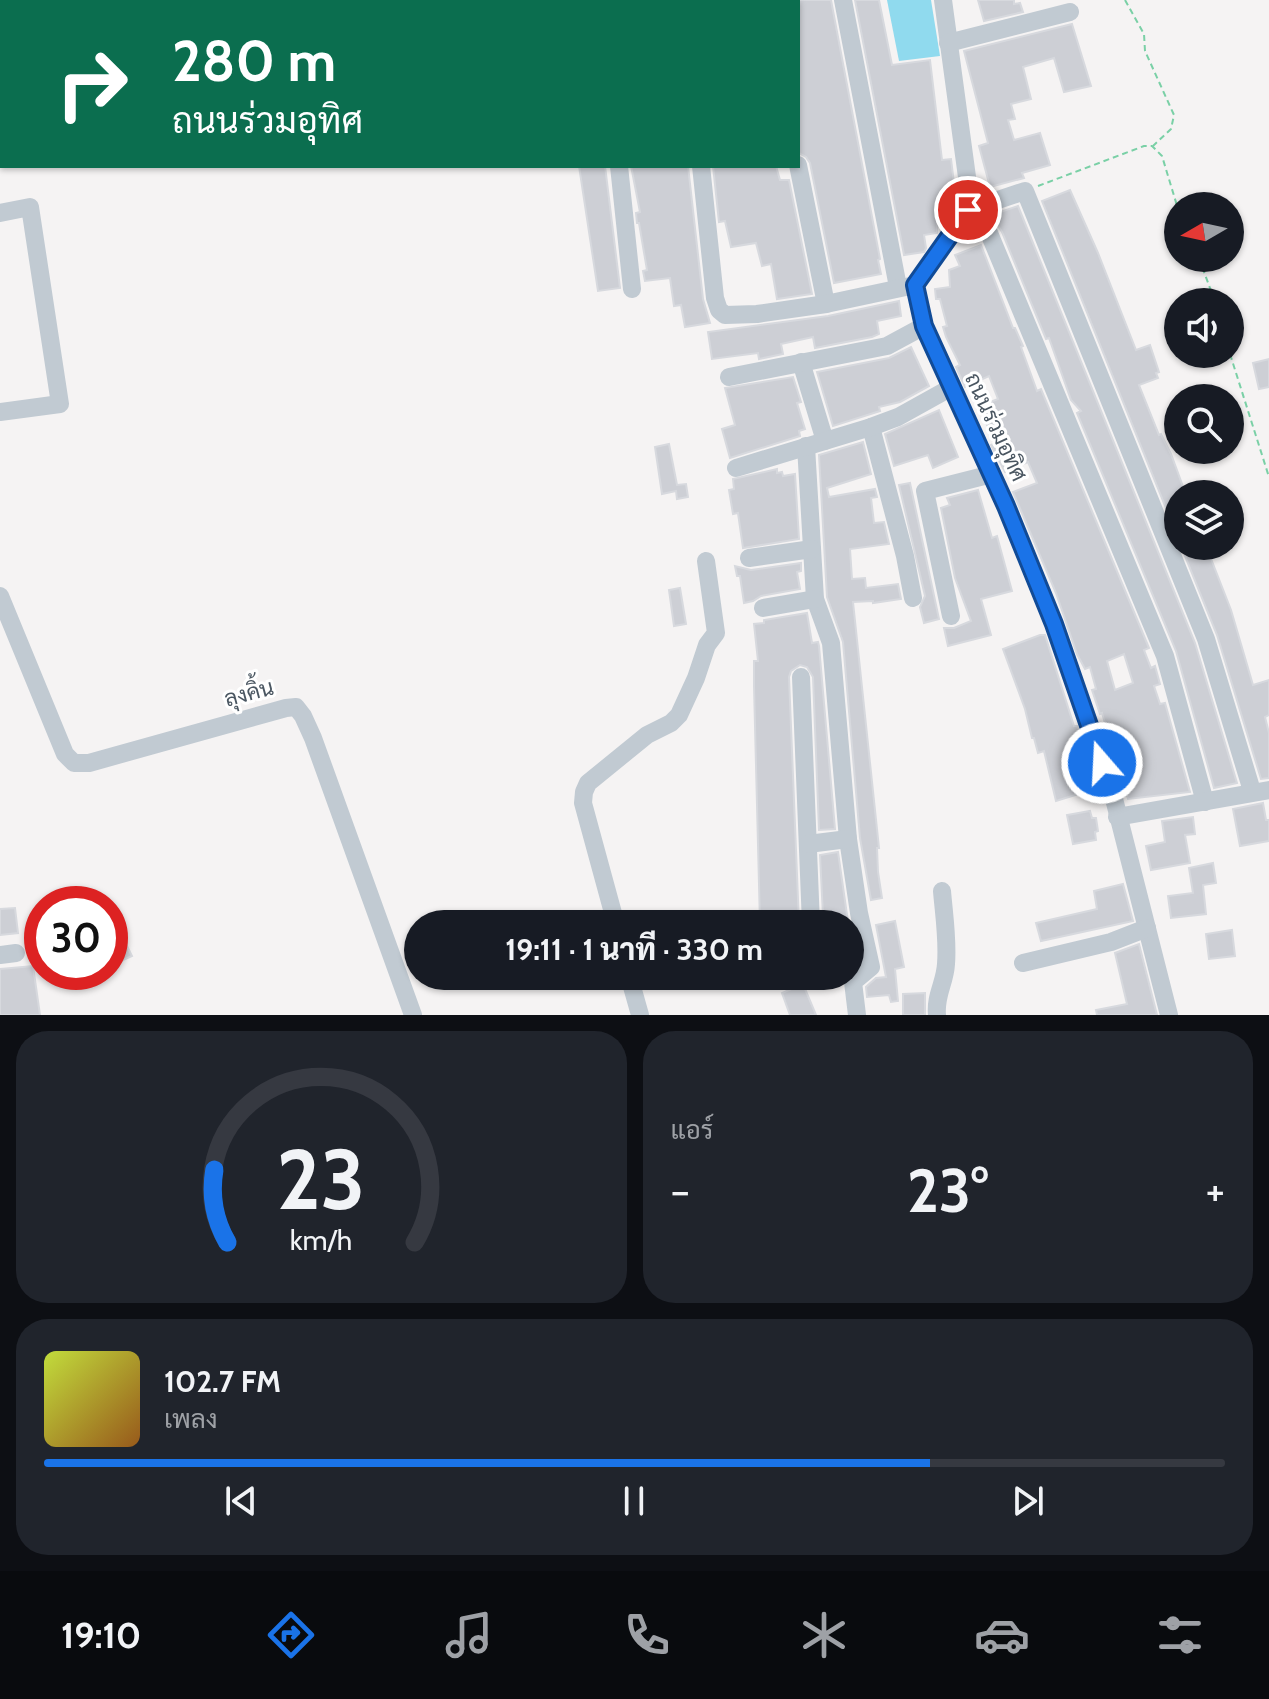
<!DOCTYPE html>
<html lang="th">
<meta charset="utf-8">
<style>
:root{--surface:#171b24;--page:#20242c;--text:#f1f3f6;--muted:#9ea1a6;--line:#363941;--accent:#1a73e8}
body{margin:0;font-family:Cabin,Sarabun,sans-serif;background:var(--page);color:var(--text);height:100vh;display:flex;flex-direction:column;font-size:30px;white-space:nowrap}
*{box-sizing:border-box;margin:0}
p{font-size:26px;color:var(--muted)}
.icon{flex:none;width:44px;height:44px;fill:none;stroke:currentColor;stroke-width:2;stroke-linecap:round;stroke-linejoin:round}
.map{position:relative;height:1015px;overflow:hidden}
.panel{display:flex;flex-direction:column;gap:16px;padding:16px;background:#0d0f14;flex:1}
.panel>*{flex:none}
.top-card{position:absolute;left:0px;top:0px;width:800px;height:168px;box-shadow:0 2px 6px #0004;background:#0b6e4f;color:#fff;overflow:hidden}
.needle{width:52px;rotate:261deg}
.buttons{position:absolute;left:1164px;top:192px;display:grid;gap:16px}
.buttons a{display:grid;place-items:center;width:80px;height:80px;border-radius:50%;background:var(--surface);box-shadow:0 2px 6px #0004;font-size:40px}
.speed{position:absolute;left:24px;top:886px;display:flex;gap:16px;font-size:40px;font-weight:700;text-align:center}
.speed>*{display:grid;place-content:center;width:104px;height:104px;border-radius:50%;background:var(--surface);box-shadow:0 2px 6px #0004;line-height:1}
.speed .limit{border:12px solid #d22;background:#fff;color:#111}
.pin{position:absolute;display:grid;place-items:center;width:68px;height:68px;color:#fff;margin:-34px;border:4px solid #fff;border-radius:50%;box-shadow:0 2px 8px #0007}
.me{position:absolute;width:88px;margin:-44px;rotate:341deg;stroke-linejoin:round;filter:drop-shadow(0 0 6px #0008)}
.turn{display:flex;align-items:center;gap:28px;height:168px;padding:0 40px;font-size:36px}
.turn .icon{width:104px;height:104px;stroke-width:2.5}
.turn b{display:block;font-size:56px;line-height:68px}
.big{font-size:60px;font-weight:800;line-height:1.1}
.panel .card{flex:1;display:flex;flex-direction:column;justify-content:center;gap:12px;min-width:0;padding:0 28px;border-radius:32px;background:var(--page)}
.panel .dial{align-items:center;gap:0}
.dial svg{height:208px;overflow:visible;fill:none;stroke:var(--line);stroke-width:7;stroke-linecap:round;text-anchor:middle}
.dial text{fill:var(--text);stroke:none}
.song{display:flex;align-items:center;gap:24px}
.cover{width:96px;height:96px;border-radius:12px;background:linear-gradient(135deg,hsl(70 70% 55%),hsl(30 70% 35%))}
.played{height:8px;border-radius:4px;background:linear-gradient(90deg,var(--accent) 75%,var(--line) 75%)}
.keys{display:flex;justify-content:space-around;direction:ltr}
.heat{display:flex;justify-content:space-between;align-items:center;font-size:44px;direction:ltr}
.panel .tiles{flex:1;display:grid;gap:16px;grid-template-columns:1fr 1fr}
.card:last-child{grid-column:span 2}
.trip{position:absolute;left:404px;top:910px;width:460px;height:80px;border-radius:40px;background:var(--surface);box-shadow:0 2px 6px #0004;font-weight:800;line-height:80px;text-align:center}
.tabs{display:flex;height:128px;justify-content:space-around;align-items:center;background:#090b0e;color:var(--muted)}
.tabs .icon{width:56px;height:56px}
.tabs .active{color:var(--accent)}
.tabs b{font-size:36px;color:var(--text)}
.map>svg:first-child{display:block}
</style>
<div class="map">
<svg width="1269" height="1015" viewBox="0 0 1269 1015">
<rect width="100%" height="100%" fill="#f5f3f3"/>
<!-- water -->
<polygon fill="#90daee" points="887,0 931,0 940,56 899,61"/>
<!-- building -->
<g fill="#cdcfd5" stroke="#d7d9de" stroke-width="2" fill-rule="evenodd">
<polygon points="798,0 831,0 880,259 878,260 881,274 834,283 810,163 806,157 799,153 798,147"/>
<polygon points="855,0 879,0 892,65 930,60 942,160 951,159 955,191 947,192 949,209 939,211 941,224 937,225 937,233 924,235 926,248 924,252 904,255"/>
<polygon points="978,0 1014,0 1014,4 1020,3 1023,12 984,21"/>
<polygon points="1072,24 1091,86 1064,92 1054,58 1023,67 1031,99 1011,104 1015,119 1008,120 1014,140 1040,133 1050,165 1022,173 1024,178 990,187 979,146 988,143 964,51"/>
<polygon points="579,166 605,166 620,288 598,291"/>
<polygon points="631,166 688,166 703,299 710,323 685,327 681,305 674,306 670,278 645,281 643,271 647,270 639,223 637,223 636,213 640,212"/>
<polygon points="713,166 776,166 780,180 789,180 812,294 777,299 771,264 762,266 756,243 731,247 725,221 719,222"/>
<polygon points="1070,190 1098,253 1136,350 1150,345 1159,372 1156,373 1158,378 1139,385 1159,435 1161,434 1171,454 1185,492 1178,494 1178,538 1042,201"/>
<polygon points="1018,206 1195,643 1237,783 1214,788 1176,651 1077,413 1081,411 1071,400 1049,338 1046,339 1002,232 991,215"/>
<path d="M981,245L1013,328H1015L1023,346L1021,347L1037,391L1041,389L1149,648L1144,650L1151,668L1155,666L1160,684L1154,686L1160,704L1165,703L1190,792L1128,799L1118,764L1124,763L1117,738L1110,740L1102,713L1100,714L1092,690L1096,689L1090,667L1085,669L1077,654L1056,593L1013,492L1037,483L1028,462L1005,472L991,445L998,442L990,424L987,425L980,406L998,399L989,376L965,387L956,367L960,365L946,337L943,327L947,326L940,299H936L935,289L950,287L949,270L960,266L955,255ZM1124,654L1133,683L1115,690L1107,661Z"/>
<polygon points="899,301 901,316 877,321 879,334 872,337 815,348 813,337 781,344 783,354 759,359 758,353 712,359 708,332 828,316"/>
<polygon points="911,347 929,386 900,402 879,407 880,411 833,426 817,372 889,358"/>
<polygon points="1269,359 1269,387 1259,389 1253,363"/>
<polygon points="793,377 801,402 797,403 805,429 799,431 800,436 730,458 722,429 735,425 725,388"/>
<polygon points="939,410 958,457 933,468 928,455 894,466 885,434"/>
<polygon points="863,442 871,474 827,488 829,497 875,489 877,497 871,498 874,523 884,522 889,544 850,549 852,579 865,578 866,588 898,584 901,599 873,603 873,601 853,602 879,848 877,848 878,872 882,898 871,900 860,838 843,642 827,597 819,455"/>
<polygon points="669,444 677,485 686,484 688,497 677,499 676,491 662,494 655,447"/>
<polygon points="777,469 777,473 782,472 783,476 795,474 799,539 743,548 738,513 733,514 729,490 734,489 733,479"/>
<polygon points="910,483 939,619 924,623 920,607 925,596 899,485"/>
<polygon points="978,490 992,538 997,536 1012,591 981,599 991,635 948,646 944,628 954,628 971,621 955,578 941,508 950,505 947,498"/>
<polygon points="1181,546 1206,546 1231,610 1253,685 1269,680 1269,715 1265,717 1269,733 1269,778 1261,779 1217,635"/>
<polygon points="801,563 801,571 797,572 800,589 761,596 753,601 744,603 740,576 737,576 735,566 751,570"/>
<polygon points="680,588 686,624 674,626 669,590"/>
<polygon points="807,613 812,643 818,642 819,646 835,829 819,830 813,677 807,667 800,665 791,671 789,677 799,924 760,924 754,686 754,661 758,661 754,624 764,623 764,620"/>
<polygon points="1040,635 1045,635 1074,726 1077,726 1098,788 1056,801 1044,751 1038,753 1034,738 1032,738 1025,709 1003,649"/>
<polygon points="1263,803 1266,820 1269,820 1269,841 1240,846 1233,809"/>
<polygon points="1090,811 1092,818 1096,818 1098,831 1095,832 1096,840 1073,844 1067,815"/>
<polygon points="1193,817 1195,834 1185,835 1190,863 1151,870 1146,846 1165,842 1162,821"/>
<polygon points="838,852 847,915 849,924 832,924 831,915 823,916 820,855"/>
<polygon points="1213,863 1216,883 1203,885 1206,914 1171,918 1168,896 1193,893 1189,868"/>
<polygon points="1123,884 1133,921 1041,941 1036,923 1097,909 1094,891"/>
<polygon points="15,908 18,933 0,935 0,909"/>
<polygon points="895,921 904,967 895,969 898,1001 891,1002 889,995 867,997 866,987 876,978 886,977 876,925"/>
<polygon points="1232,930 1235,956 1209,959 1206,934"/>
<polygon points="122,936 132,956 110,966 110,942"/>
<polygon points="1139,944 1157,1015 1097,1015 1096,1010 1127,1004 1115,953"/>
<polygon points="33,966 40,1015 0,1015 0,969"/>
<polygon points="803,984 816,1015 790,1015 782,993"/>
<polygon points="925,993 925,1015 903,1015 903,994"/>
</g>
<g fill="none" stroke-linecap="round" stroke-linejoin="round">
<!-- path -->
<g stroke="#7ad0a6" stroke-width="2" stroke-dasharray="6 4" stroke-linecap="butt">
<polyline points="1125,0 1144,34 1145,51 1174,115 1171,129 1153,146"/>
<polyline points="1038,186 1144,146 1152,146 1162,156 1178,209"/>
<polyline points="1199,258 1215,302"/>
<polyline points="1230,354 1269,477"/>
</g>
<!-- minor -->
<g stroke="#c1cad2" stroke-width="18">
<polyline points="601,0 601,2"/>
<polyline points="702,0 702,2"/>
<polyline points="764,0 765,2"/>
<polyline points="843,0 898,287"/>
<polyline points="943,0 967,177 968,210 915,285 924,326 1006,506 1054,624 1112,791 1169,1015"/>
<polyline points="948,43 1070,12"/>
<polyline points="798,165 826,304"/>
<polyline points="619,166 632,289"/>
<polyline points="701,166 715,298 719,310 725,315 757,314 826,304 915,285"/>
<polyline points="0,213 30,207 60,404 0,412"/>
<polyline points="801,362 825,441"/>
<polyline points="729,377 887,346 924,326"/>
<polyline points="871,427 905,556 913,598"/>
<polyline points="806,446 815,599 831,643 848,839 859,913 871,967 853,982 857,1015"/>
<polyline points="736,468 871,427 898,417 952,387"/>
<polyline points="749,558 812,549"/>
<polyline points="0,596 65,754 74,763 89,763 286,708 296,707 303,716 313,738 413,1015"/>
<polyline points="763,608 815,599"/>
<polyline points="951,616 925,491 992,474"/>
<polyline points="801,677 811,924"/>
<polyline points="1205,802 1165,656 989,233 968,210 1025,191 1206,639 1252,791"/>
<polyline points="1117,817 1269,790"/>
<polyline points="808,844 848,839"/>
<polyline points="616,924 583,803 584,792 588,783 647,735 671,723 679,715 696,678 707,645 716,633 706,561"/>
<polyline points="0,955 16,953"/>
<polyline points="1023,963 1111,942 1147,928"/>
<polyline points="629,976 640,1015"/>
<path d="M937,1015C935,995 945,983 946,964C948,940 944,915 942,891"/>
</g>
</g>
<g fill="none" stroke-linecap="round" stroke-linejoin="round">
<defs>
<polyline id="route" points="968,210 915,285 924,326 1006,506 1054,624 1102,763"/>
</defs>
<!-- route casing -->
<use href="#route" stroke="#114b97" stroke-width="20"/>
<!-- route -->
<use href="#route" stroke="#1a73e8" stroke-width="14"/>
</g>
<g text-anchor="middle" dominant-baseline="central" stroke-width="6" stroke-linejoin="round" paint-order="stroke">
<!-- street labels -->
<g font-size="22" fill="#4a5661" stroke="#fff">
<text transform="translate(996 427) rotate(65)">ถนนร่วมอุทิศ</text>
<text transform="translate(249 693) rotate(-15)">ลุงคิ้น</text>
</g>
</g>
</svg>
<div class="buttons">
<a><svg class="needle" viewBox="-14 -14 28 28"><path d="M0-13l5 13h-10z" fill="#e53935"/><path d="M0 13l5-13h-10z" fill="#9ea1a6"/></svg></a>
<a><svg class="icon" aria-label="sound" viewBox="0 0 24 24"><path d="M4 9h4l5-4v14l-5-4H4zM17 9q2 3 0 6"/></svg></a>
<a><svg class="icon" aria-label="search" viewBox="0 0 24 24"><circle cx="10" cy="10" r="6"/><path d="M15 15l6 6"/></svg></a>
<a><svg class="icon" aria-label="layers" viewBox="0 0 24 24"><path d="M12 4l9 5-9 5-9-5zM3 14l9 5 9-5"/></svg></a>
</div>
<div class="speed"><div class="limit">30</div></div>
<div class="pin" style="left:968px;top:210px;background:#d93025"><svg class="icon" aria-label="arrive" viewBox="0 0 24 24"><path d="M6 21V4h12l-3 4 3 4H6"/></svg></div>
<svg class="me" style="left:1102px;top:763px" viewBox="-20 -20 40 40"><circle r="17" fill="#1a73e8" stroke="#fff" stroke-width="3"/><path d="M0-11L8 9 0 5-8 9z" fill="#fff"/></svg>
<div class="trip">19:11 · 1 นาที · 330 m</div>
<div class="top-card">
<div class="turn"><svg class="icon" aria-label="right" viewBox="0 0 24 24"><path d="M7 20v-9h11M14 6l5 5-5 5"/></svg><div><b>280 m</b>ถนนร่วมอุทิศ</div></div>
</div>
</div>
<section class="panel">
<div class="tiles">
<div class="card dial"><svg viewBox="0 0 100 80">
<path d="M14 69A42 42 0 1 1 86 69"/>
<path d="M14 69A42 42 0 0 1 9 41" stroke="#1a73e8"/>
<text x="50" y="56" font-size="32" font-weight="700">23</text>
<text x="50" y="72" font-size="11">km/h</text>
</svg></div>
<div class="card"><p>แอร์</p>
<div class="heat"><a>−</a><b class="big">23°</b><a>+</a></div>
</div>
<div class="card">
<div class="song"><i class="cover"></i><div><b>102.7 FM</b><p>เพลง</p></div></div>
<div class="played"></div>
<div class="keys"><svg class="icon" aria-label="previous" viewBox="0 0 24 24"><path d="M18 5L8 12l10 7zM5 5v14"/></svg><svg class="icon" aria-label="pause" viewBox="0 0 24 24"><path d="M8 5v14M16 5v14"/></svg><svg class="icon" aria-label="next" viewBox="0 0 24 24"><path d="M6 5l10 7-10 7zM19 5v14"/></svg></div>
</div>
</div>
</section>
<nav class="tabs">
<b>19:10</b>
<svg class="icon active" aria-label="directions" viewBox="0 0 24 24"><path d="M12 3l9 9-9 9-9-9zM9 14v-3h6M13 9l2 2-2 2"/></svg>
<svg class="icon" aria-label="music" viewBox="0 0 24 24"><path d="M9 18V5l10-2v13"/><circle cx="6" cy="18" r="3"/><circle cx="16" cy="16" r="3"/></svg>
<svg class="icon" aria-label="phone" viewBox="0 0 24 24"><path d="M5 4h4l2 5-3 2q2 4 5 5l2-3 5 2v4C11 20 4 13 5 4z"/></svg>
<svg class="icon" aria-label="climate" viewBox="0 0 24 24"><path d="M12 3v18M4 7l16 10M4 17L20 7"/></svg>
<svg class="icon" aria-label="car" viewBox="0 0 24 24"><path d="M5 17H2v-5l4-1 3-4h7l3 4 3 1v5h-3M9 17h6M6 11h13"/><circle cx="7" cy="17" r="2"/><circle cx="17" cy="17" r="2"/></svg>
<svg class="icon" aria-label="filters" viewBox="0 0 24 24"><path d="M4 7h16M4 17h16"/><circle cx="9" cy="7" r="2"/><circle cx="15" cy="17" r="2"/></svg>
</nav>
